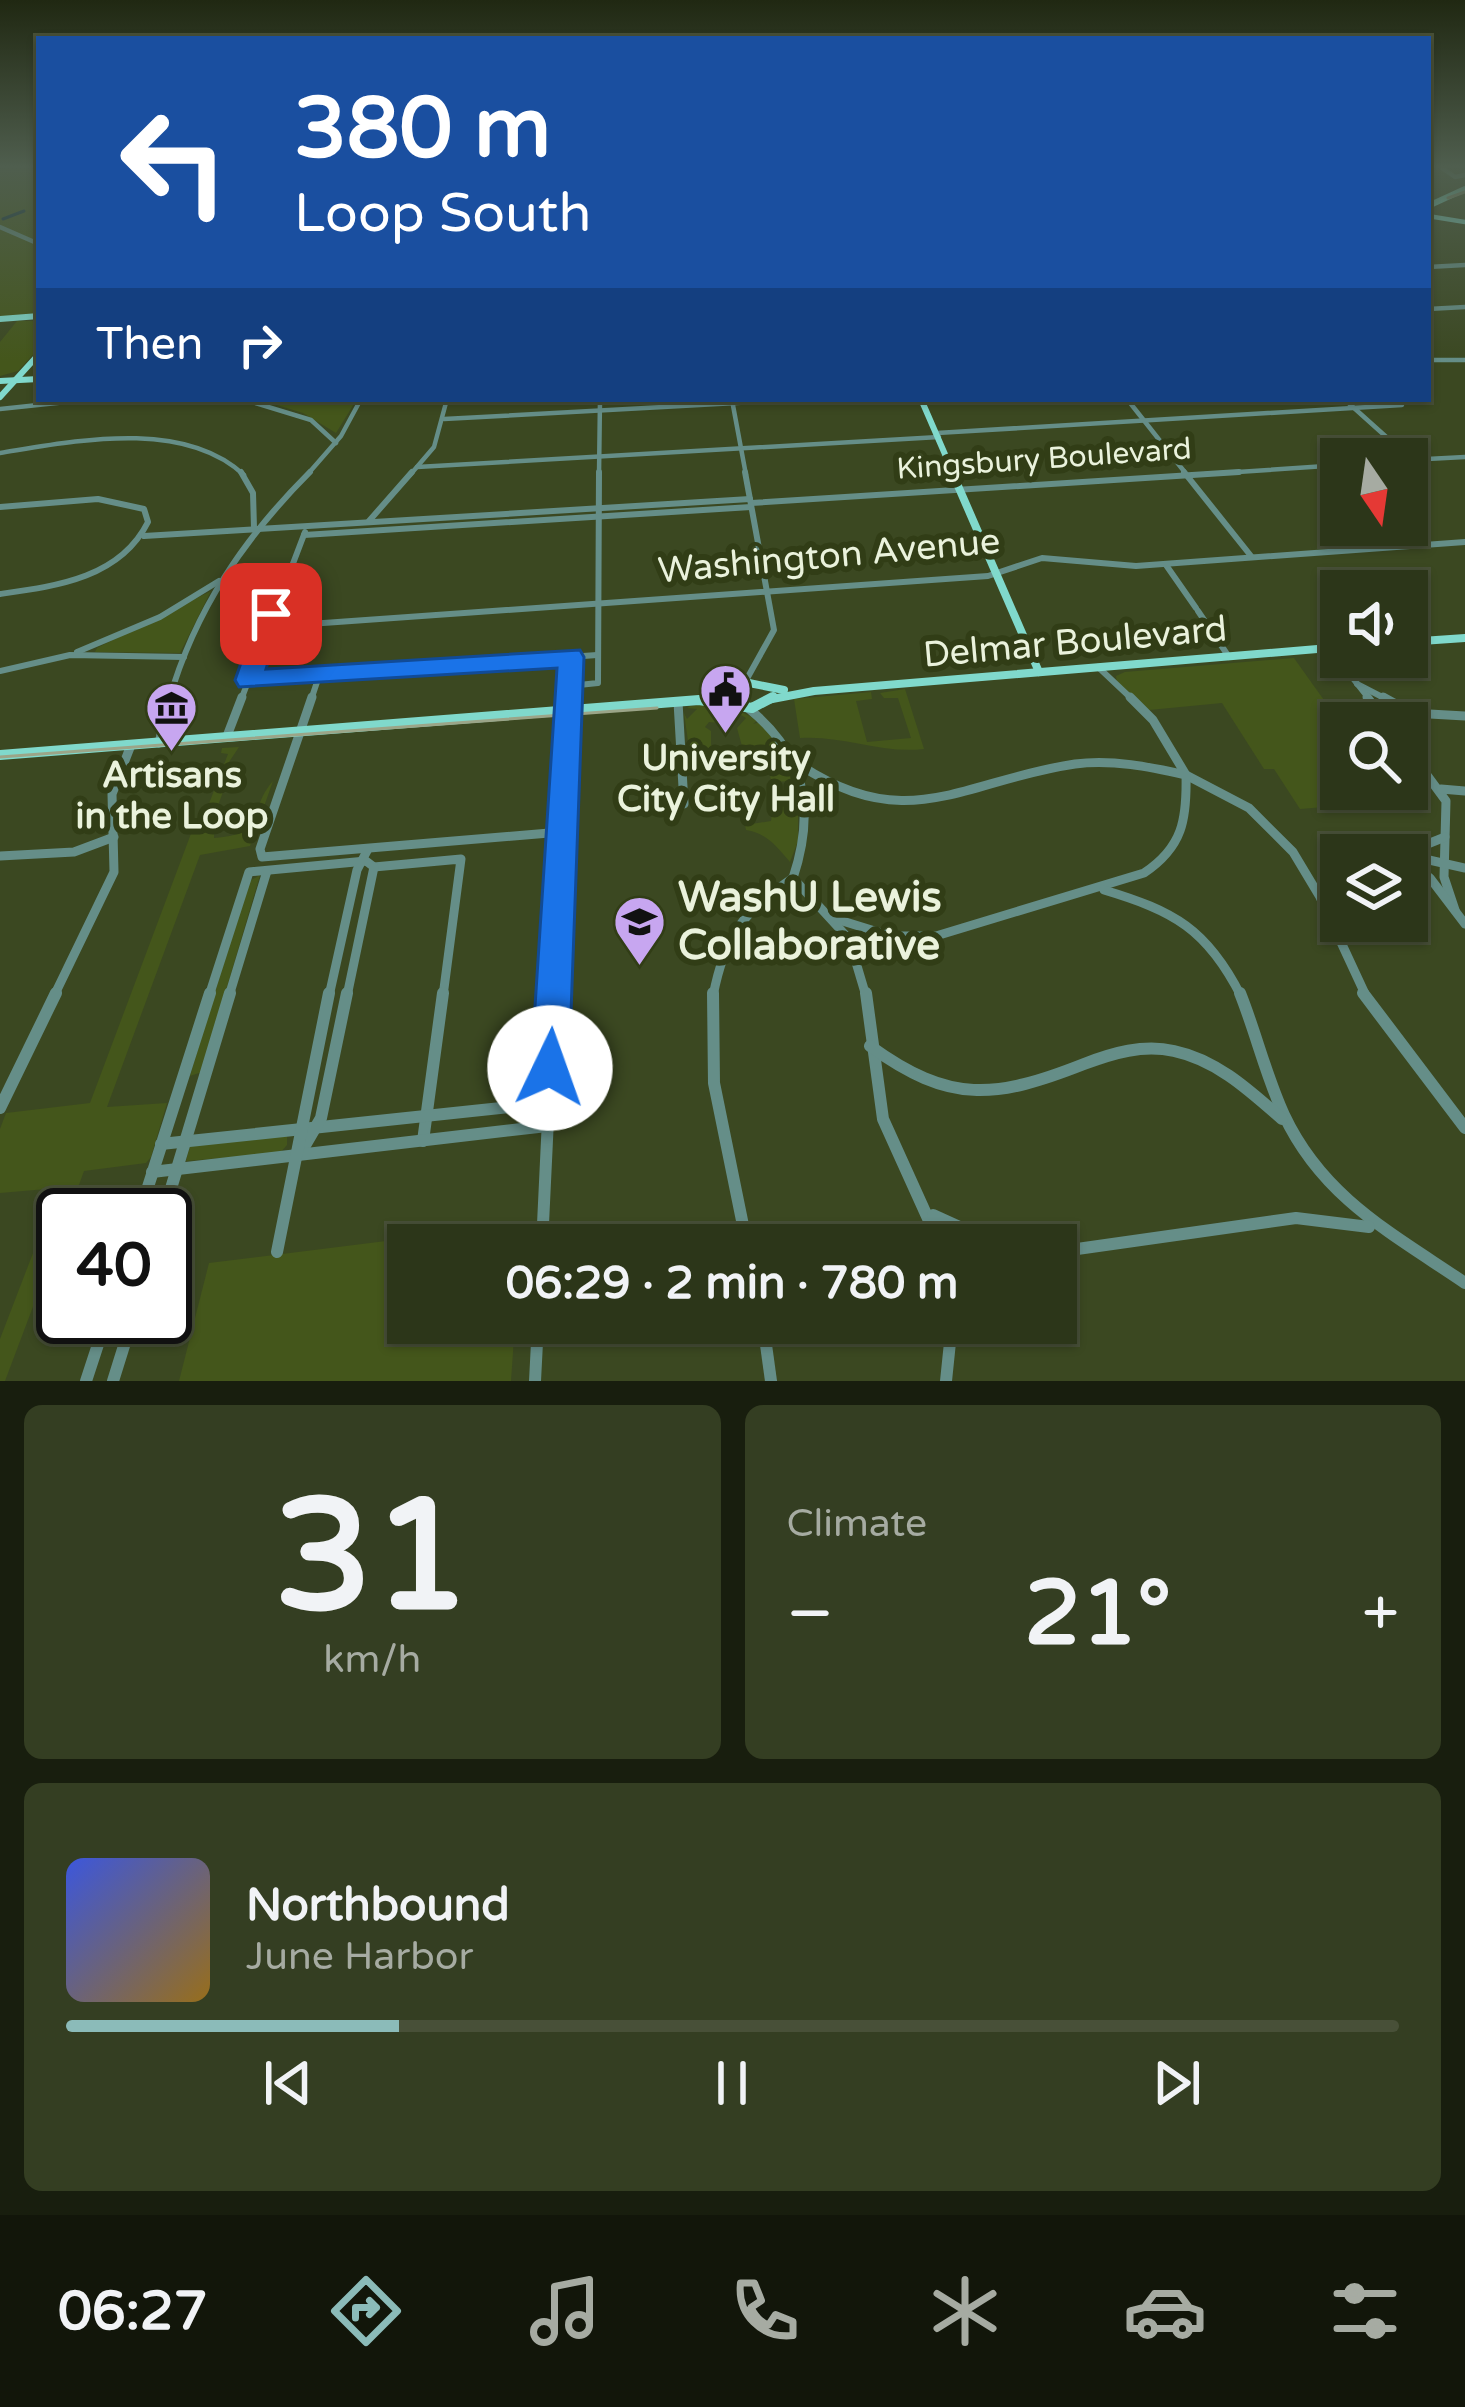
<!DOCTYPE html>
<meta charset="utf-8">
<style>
:root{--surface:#2c3619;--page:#343e22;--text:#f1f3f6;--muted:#a6aba2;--line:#485038;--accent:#8bbbb9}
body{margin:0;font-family:"Varela Round",sans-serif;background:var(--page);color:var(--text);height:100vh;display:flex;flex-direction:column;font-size:45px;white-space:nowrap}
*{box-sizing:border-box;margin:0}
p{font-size:39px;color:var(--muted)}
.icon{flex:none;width:66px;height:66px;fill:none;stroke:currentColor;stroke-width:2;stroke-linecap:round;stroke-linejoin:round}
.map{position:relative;height:1381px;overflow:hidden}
.sheet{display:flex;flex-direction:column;gap:24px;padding:24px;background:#181e0e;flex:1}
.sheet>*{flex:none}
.top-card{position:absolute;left:36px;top:36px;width:1395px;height:366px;border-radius:0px;box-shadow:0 3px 9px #0004,0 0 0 3px var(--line);background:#1a4fa0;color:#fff;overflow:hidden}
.needle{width:78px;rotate:167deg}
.fabs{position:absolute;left:1320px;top:438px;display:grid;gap:24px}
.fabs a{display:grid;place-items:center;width:108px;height:108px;border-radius:0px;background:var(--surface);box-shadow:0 3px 9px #0004,0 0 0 3px var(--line);font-size:60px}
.speed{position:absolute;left:36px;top:1188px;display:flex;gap:24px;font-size:60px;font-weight:700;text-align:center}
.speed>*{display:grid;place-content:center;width:156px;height:156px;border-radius:50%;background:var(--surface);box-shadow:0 3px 9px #0004,0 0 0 3px var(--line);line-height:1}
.speed .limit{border:6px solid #111;border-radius:18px;background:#fff;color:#111}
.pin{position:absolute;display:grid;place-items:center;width:102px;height:102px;color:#fff;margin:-51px;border-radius:24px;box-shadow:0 6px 18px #0006}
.me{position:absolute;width:132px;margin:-66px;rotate:3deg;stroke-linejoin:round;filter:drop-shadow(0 0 9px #0008)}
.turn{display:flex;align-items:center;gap:42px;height:252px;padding:0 60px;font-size:54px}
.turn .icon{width:156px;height:156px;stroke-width:2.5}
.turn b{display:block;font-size:84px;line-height:102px}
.then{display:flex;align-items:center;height:114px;padding:0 60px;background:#0003;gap:24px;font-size:45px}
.big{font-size:90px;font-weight:700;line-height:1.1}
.sheet .tile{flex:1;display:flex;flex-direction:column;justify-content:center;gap:18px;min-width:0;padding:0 42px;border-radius:18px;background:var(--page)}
.sheet .dial{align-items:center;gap:0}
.dial b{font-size:156px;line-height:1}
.song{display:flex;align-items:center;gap:36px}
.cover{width:144px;height:144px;border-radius:18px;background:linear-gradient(135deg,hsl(230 70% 55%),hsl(40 70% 35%))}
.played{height:12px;border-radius:6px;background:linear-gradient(90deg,var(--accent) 25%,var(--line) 25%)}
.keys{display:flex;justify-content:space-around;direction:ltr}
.heat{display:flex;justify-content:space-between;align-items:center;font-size:66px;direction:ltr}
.sheet .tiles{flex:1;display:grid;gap:24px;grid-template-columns:1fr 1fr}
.tile:last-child{grid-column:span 2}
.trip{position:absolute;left:387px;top:1224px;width:690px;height:120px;border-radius:0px;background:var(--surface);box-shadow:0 3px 9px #0004,0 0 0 3px var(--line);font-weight:700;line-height:120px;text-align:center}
.tab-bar{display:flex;height:192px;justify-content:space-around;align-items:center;background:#12160a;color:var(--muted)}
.tab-bar .icon{width:84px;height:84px}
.tab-bar .selected{color:var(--accent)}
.tab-bar b{font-size:54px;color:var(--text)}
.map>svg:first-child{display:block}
</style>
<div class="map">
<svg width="1465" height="1381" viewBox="0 0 1465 1381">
<rect width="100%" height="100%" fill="#3b4821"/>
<!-- green -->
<g fill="#44561b">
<polygon points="39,168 39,315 0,317 0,169"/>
<polygon points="17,321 39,321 39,348 18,371 0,376 0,342"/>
<polygon points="257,399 357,399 336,433 303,413"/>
<polygon points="211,591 180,653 95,652 97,648"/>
<polygon points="1294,658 1341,724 1341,789 1388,789 1396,801 1300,809 1274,769 1264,769 1222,703 1149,710 1117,683 1116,676 1125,672"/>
<path d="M905,689L924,749C881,754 843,735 800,738L794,699L871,692L872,699L856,701L867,742L911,738L898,698H884L880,693Z"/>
<polygon points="720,703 721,710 722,703 758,720 753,724 760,722 781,749 773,742 795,786 792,781 774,782 772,787 766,752 749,753 742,746 737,728 746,718 741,715 732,724 709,722 705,727 711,731 711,745 725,752 697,755 691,762 684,713 687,719 697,709 687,708 690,706"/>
<path d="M239,747L227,765L234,778L227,781L209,830L214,831V838C271,833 245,813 273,781L250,846L200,855L107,1107L167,1103L151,1157L146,1163L84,1171L68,1215H63V1227L5,1381H0V1339L58,1188L0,1193V1129L6,1113L90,1103L192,831L202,822L228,754L221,753L222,748Z"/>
<path d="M776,794L777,800L798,798V841L790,862C777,847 767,833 746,830L745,825L771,821L773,806L767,795Z"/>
<polygon points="260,875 202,1072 190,1076 248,882"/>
<polygon points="287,1136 287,1145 280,1153 186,1161 190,1146"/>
<polygon points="522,1224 520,1245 408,1245 408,1323 515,1323 511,1381 179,1381 209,1263"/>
</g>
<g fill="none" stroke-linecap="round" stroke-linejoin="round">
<!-- stream -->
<polyline stroke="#042942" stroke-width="3" points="3,219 24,211"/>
<!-- minor-far3 -->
<g stroke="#658e88" stroke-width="4.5">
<polyline points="1442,168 1455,177 1465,175"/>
<polyline points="1428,196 1432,190"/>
<polyline points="0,227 39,244"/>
<polyline points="1428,267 1465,265"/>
<polyline points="1428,309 1465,307"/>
<polyline points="1428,360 1465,360"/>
<polyline points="242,399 311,420 336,443"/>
<polyline points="1127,399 1187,475"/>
<polyline points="1344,399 1412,460"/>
<polyline points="732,400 746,475"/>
<polyline points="0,409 95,399"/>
<polyline points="444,419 812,399"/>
<polyline points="937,433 1402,405 1398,399"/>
<path d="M0,453C75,441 183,418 244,475"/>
<polyline points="1408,460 1465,457"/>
<polyline points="417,467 939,437"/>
<polyline points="307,475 341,436 361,399"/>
<polyline points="410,475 434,447 447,399"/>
<polyline points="599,475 600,399"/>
<polyline points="1192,475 1341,465"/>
</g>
<!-- minor-far2 -->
<g stroke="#658e88" stroke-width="6">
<polyline points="241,472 253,493 254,528"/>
<polyline points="1184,472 1251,556"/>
<polyline points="751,503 1239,472"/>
<path d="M0,507L98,499L144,509L148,522C120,578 57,586 0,594"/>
<polyline points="369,521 412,472"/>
<polyline points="304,535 751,507"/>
<polyline points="144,536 750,499"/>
<polyline points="1166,565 1196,608"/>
<polyline points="1198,611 1229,657"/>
<polyline points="267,627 988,576 1042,558 1136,566 1465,542"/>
<polyline points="1329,648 1370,700"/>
<polyline points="77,652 160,617 219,581"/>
<polyline points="1098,667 1133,700"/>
<polyline points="0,671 70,655 184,657"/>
<polyline points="248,680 597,655"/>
<polyline points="744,684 774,630 745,472"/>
<polyline points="1357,684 1388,700"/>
<polyline points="569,686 598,683 599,472"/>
<path d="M169,700C195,610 244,538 310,472"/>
<polyline points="241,700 305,532"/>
<polyline points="311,700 319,676"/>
<polyline points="569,700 571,657"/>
</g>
<!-- minor-far1 -->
<g stroke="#658e88" stroke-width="9">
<polyline points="312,697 260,849 262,857 561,832"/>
<polyline points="1130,697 1153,720 1186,775 1249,808 1293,852 1320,897 1366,996"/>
<polyline points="1367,697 1387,723"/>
<polyline points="1383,697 1412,713 1465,716"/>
<polyline points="678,702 684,804"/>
<path d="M748,708C805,754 816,809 793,878"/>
<polyline points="227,736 242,697"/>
<polyline points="159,743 170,697"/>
<polyline points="1407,748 1446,801 1444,877 1455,910"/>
<path d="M800,765C909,837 964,780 1075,764C1112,759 1150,767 1186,775C1187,819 1183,847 1144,873L936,936H891L836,919"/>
<polyline points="1441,789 1465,791"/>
<polyline points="1350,837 1406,855"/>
<polyline points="1405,853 1445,837"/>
<polyline points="1407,855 1465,868"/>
<polyline points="0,856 74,852 114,837"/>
<polyline points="1407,860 1430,878 1465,924"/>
<polyline points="793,878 849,939 866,996"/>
<path d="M1104,890C1174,911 1207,929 1241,996"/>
<polyline points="54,996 114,872 112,794 131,745"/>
<polyline points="209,996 249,872 366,861 374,867 461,859 443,996"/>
<polyline points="229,996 267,871"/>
<polyline points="329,996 357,870 368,849"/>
<polyline points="347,996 374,867"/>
<polyline points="554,996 569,697"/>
<path d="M713,996C725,935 742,913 793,878"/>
</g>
<!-- minor -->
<g stroke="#658e88" stroke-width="12">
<polyline points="713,993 714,1083 747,1245"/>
<polyline points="866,993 883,1119 940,1245"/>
<path d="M1240,993C1256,1033 1266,1076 1284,1115C1323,1198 1393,1234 1465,1283"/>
<polyline points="1363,993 1465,1128"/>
<path d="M870,1046C950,1104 995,1099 1084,1064C1113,1053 1143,1044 1174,1051C1217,1060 1250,1091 1282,1119"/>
<polyline points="0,1108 56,993"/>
<polyline points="423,1141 443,993"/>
<polyline points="161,1144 547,1103"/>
<polyline points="300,1154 321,1118 347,993"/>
<polyline points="152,1172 547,1126"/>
<polyline points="139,1215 210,993"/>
<polyline points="163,1215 230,993"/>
<polyline points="933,1215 977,1235 1023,1245"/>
<polyline points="542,1245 554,993"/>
<polyline points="277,1252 329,993"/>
<polyline points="1056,1252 1296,1218 1369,1227"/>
<polyline points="763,1323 771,1381"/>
<polyline points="86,1381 107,1317"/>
<polyline points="113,1381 133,1317"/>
<polyline points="535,1381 538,1323"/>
<polyline points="946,1381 952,1323"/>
</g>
<!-- major-far3 -->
<polyline stroke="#80d9cc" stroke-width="4.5" points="1428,216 1465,222"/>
<!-- major-far2 -->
<g stroke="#80d9cc" stroke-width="6">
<polyline points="0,319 39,316"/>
<polyline points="0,381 39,379"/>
<polyline points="0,397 39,354"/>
<polyline points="921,399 954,475"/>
</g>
<!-- major-far1 -->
<g stroke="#80d9cc" stroke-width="8">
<polyline points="952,472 1039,672"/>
<polyline points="1407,642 1465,638"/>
<polyline points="709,697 749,683 784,690"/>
<polyline points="693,700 702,700"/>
<polyline points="767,700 814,691 1341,647"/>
</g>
<!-- major -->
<polyline stroke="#80d9cc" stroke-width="10" points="0,755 699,700 752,708 773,697"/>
<!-- highway -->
<polyline stroke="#89f6e7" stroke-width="6" points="1428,206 1465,189"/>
<!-- tram -->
<g stroke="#9ba588" stroke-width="3">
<polyline points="1448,198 1465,192"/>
<polyline points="0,757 657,708"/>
</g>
</g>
<!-- sky -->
<linearGradient id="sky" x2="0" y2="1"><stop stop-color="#202812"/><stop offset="0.46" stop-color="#4f5e4e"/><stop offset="1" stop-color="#4f5e4e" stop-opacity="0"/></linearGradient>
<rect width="1465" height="362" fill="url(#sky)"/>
<!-- route -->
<polygon fill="#1a73e8" stroke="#114b97" stroke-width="3" points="271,606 283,614 266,669 580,650 584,657 569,1068 563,1081 550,1087 536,1081 531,1068 557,668 239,687 235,680 258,614"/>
<!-- icons -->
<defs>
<symbol id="civic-pin" viewBox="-11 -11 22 30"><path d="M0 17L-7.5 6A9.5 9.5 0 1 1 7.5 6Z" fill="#c7a6f0" stroke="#313d16"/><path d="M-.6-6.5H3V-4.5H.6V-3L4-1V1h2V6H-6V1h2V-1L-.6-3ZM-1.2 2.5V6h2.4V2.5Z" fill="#111"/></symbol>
<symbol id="museum-pin" viewBox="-11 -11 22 30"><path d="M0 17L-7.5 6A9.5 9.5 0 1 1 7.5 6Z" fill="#c7a6f0" stroke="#313d16"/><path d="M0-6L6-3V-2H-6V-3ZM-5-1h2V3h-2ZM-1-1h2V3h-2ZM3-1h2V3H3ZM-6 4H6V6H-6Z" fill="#111"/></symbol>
<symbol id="university-pin" viewBox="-11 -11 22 30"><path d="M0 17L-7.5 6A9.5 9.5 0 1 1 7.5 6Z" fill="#c7a6f0" stroke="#313d16"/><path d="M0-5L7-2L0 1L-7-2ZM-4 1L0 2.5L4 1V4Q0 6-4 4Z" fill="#111"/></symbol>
</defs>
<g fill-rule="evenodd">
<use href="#civic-pin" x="696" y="660" width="59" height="81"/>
<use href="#museum-pin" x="142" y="678" width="59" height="81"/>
<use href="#university-pin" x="610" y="892" width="59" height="81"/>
</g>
<g text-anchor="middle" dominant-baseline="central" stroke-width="12" stroke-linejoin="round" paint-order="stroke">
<!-- far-street labels -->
<g font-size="30" fill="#eaf2dc" stroke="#313d16">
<text transform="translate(1044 459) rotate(-4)">Kingsbury Boulevard</text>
</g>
<!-- street labels -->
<g font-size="36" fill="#eaf2dc" stroke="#313d16">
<text transform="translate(829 556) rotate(-5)">Washington Avenue</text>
<text transform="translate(1075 642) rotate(-5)">Delmar Boulevard</text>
</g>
<!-- poi labels -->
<g font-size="36" font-weight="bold" fill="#eaf2dc" stroke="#313d16">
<text x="726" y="758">University<tspan x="726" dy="41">City City Hall</tspan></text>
<text x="172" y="775">Artisans<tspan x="172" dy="41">in the Loop</tspan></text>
</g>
<!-- near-poi labels -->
<g font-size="42" font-weight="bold" fill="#eaf2dc" stroke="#313d16" text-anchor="start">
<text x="678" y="897">WashU Lewis<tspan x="678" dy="48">Collaborative</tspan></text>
</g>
</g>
</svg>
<div class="fabs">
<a><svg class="needle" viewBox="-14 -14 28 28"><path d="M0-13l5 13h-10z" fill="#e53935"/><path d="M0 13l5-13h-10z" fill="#a6aba2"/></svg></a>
<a><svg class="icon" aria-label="sound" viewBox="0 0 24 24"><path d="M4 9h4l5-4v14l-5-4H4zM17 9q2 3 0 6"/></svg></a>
<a><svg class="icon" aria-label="search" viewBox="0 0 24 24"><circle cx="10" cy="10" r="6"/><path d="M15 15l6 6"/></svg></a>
<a><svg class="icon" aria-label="layers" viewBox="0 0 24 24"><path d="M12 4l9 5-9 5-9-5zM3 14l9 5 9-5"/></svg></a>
</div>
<div class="speed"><div class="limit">40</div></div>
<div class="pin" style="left:271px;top:614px;background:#d93025"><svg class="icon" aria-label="arrive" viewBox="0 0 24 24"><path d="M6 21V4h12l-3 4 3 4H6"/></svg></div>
<svg class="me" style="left:550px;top:1068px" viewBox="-20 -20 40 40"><circle r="19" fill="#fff"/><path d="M0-13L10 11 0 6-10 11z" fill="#1a73e8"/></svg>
<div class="trip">06:29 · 2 min · 780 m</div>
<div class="top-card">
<div class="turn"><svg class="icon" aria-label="left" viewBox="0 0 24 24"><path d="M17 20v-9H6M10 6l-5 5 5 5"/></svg><div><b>380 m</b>Loop South</div></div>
<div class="then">Then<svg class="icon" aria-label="right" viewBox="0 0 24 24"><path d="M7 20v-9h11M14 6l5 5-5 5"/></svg></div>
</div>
</div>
<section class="sheet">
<div class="tiles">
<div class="tile dial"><b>31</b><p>km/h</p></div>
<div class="tile"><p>Climate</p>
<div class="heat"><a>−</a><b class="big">21°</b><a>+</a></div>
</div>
<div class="tile">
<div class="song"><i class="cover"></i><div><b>Northbound</b><p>June Harbor</p></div></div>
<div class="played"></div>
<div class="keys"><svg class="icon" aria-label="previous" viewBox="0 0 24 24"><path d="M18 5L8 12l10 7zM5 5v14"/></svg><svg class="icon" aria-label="pause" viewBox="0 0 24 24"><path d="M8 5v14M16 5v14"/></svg><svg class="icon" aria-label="next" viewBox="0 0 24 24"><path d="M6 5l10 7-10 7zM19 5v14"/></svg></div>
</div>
</div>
</section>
<nav class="tab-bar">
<b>06:27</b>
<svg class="icon selected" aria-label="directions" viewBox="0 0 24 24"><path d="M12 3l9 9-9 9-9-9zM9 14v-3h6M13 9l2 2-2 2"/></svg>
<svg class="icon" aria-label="music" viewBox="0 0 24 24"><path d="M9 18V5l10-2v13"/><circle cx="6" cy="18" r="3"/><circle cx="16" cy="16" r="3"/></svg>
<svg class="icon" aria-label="phone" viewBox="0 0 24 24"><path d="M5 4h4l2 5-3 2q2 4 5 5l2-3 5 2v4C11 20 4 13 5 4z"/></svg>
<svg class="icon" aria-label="climate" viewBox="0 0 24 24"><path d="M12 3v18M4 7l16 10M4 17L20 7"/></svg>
<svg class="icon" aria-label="car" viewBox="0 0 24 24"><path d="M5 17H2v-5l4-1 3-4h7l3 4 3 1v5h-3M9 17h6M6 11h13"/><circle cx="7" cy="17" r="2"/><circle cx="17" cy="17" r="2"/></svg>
<svg class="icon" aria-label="filters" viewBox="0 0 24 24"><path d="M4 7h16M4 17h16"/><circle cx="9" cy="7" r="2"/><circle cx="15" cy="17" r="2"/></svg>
</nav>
